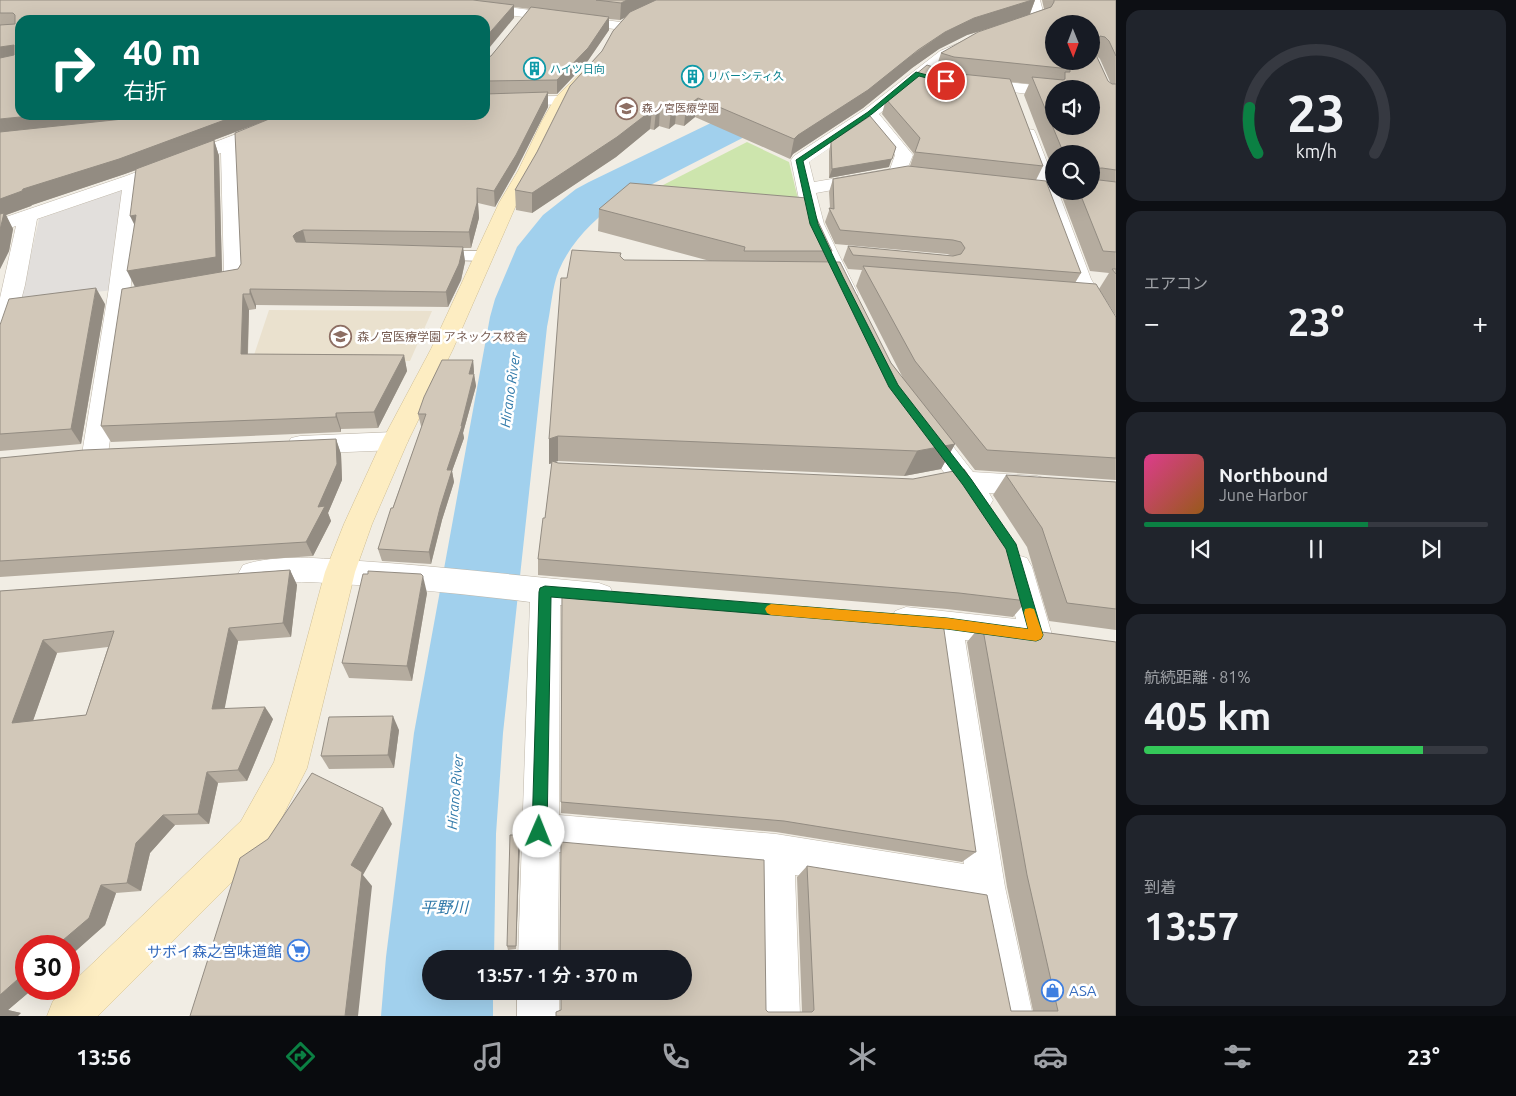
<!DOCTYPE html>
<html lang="ja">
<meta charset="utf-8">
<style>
:root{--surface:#171b24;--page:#20242c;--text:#f1f3f6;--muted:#9ea1a6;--line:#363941;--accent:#0b8043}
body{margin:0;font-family:Ubuntu,"Noto Sans JP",sans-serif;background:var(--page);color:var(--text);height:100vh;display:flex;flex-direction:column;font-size:19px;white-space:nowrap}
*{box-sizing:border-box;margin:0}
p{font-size:16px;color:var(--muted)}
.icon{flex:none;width:28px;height:28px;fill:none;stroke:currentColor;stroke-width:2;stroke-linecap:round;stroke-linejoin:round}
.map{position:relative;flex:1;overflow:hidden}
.details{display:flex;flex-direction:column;gap:10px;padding:10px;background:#0d0f14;width:400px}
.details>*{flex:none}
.hud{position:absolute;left:15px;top:15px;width:475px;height:105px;border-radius:15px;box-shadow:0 5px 20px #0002;background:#00695c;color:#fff;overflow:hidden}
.needle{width:32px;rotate:179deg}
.controls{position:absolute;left:1045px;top:15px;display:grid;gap:10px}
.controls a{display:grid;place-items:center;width:55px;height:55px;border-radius:50%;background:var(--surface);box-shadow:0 5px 20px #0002;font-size:25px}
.speed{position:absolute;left:15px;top:935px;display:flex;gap:10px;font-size:25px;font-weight:700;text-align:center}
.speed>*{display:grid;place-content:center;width:65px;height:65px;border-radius:50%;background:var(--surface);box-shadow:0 5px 20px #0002;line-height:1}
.speed .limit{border:8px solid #d22;background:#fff;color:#111}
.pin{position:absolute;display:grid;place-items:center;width:42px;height:42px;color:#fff;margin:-21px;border:2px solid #fff;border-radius:50%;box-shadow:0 1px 5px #0007}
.me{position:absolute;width:55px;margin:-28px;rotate:1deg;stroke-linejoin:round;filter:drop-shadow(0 0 4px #0008)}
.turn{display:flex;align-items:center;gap:18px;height:105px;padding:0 25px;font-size:22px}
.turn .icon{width:65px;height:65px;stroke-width:2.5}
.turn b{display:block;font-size:35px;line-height:42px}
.big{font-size:38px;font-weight:600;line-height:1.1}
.details .tile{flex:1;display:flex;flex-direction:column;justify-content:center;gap:8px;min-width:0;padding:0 18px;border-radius:15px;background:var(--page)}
.details .dial{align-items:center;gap:0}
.dial svg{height:130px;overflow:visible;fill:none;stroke:var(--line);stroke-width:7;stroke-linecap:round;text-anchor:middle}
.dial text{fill:var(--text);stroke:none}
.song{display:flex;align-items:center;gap:15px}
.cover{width:60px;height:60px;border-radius:8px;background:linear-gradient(135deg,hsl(330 70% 55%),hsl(30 70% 35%))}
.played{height:5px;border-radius:2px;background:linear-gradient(90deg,var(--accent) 65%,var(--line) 65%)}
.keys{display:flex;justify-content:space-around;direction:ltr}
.heat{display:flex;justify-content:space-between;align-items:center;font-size:28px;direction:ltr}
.charge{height:8px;border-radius:4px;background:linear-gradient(90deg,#34c759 81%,var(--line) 0)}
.trip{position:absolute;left:422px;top:950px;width:270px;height:50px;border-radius:25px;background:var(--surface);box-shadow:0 5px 20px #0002;font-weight:600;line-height:50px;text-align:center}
.menu{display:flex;height:80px;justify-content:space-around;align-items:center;background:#090b0e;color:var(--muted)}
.menu .icon{width:35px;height:35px}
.menu .active{color:var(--accent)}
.menu b{font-size:22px;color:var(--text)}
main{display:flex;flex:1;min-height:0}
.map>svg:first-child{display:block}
</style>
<main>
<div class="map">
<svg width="1116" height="1016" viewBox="0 0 1116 1016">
<rect width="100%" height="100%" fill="#f1ede4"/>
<!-- education -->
<polygon fill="#eae1ce" points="269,310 432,311 410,361 252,361"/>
<!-- green -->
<polygon fill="#cde5ad" points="747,142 789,162 803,219 630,202"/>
<!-- parking -->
<polygon fill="#e2dfdc" points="122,190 114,290 21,300 39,219"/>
<!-- water -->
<path fill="#a1d0ed" d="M807,105L623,199C596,217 572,240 559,270C552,287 551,309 547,327L503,733L496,834L494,959H431V991H493V1016H381L386,957L414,733L490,317L495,299L517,247L543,215L576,189L589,182L746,106Z"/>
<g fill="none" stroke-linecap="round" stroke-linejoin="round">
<defs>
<polygon id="lane" points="436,251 483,251 489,253 491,256 489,259 483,261 430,259 428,256 430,253"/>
<g id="street">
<polygon points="665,0 681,0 680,3 622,30 478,11 471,7 478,3 620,22"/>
<polygon points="1028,0 1040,0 1045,19 1043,22 1014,32 1004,32 1002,29 1004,26 1031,17"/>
<path d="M971,38L976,39L978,42L976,45L950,57L879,114L913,155L904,177L816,193L824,224L858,294L855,299L847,300L839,299L804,224L791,160L794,156L864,110L940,51ZM868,122L895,155L890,169L814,182L809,162Z"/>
<polygon points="976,79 1054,87 1060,89 1054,89 1054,97 971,87 968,84 971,81"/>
<polygon points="561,96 567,98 569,101 567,104 485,107 485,97"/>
<polygon points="286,115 308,115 306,118 238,147 245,280 242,284 209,290 202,288 198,284 202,280 224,275 221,153 141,183 130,294 108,454 104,461 95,464 86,461 82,454 108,294 122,190 37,219 25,285 11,339 8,344 0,346 0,298 16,226 0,231 0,219 126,176"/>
<polygon points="1028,129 1034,130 1036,134 1054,180 1054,191 1058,191 1091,279 1116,320 1116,346 1108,344 1071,279 1020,134 1022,130"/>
<polygon points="925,419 934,422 973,472 1037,476 1047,479 1050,486 1047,493 1037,496 989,493 993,500 989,507 979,511 969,507 912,428 916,422"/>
<polygon points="395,432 404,434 408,441 404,448 395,450 300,454 291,452 287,445 291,438 300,436"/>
<path d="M1017,555L1027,558L1032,567L1052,635L1047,645L1036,649L1025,645L1024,642L1015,646L965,640L1005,887L1033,1016H991L970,904L795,875L800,1016H758L757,870L559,852L558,959H518L530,602C457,593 384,586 310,582C288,581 264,590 243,583L238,574L243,565C277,553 324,559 360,561C440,566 519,576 599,583L610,587L614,596L610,605L599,609L560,605L559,815L776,834L964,864L933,636L906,633L895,629L891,620L895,611L906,607L1016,619L1002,567L1007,558Z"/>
<rect x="517" y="991" width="42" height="25"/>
</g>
<polygon id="secondary" points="591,66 596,68 599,71 568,103 558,121 536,171 517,203 453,349 408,441 372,524 355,572 307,768 267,847 98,1016 47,1016 53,1001 66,989 69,989 69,986 241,821 274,762 325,572 344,524 382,441 431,349 499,203 518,171 542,121 555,98 586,68"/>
</defs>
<!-- lane casing -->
<use href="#lane" stroke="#bfb7aa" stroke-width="2"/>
<!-- street casing -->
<use href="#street" stroke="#bfb7aa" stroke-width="1"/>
<!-- secondary casing -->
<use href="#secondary" stroke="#d0bf95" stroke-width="1"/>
<!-- lane -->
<use href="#lane" fill="#fff" fill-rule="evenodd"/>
<!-- street -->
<use href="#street" fill="#fff" fill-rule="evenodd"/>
<!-- secondary -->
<use href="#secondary" fill="#fdedc2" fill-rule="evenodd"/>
</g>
<!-- wall -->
<g fill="#b5ac9f" fill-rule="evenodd">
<path d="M0,0H1035L1030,14L1044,9L1042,0H1116V316L1099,289L1109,273L1090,271L1061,194L1062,191H1091V154H1054V173L1024,95L1029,84L1011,82L1043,166L1036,180L1081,273L1075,283L1116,317V480L975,470L955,444L941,469L904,476L558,461L555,462L1027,601L1013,617L947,609L538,575V559L545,518L552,463L549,464V439L567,278L620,256L624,260L710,261L598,231L599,209L832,251L829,262L891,363L904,380L856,286L862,270L848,269L843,260L848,246L953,256L947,254L835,244L825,222L830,208L829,192L833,179L910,166L914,154L882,114L886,99L936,68L941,53L987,29L967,35L939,49L912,68L863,108L793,154L790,159L695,117L684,126L675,124L669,129L659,126L654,130L650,129L616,157L532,213L516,210L515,190L602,51L625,17L620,20L609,19V30L587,62L557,94H548V107L516,170L495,207L478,203L479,218L471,248H463L465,262L461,280L448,307L256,305V309L249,310L248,354L404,355L407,371L378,428L341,429V432L111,442L101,426L135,286L134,225L136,170L32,205L31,206L6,215L13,229L9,251L0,269ZM514,7L530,9L491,56L485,58V115H20L514,18ZM1096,55L1100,59L1111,84L1108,81ZM262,122L241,264L238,269L222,272L219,156L214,140Z"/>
<polygon points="831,142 889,167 829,178 829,151"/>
<polygon points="105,304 81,444 0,451 0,325"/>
<polygon points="473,360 474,372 474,374 476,386 463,433 464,438 452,471 454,482 442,520 431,564 382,561 378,549 422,426 421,426 418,414"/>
<polygon points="336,439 341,454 342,480 328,513 331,521 313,556 0,577 0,458"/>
<polygon points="1006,475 1116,482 1116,630 1049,621 1027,547 993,495"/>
<path d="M290,570L297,585L291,637L238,641L224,709L273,719L247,781L218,783L209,824L175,825L150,853L141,891L116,893L105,925L8,1010L21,1013L0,1016V591ZM108,647L86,715L33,720L57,653Z"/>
<polygon points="562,592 976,852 962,862 776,832 561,813"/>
<polygon points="427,593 412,681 349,678 342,663"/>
<polygon points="982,624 1116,1016 556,1016 766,1010 768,1012 802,1012 797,877 807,866 1011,1011 1033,1011 1007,887 967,642"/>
<polygon points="399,730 394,768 329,769 321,756"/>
<polygon points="520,841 516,949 508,950 507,946"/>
</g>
<!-- shaded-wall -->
<g fill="#938c82">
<polygon points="627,0 661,0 620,20 621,3"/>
<polygon points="1032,0 1035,0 1029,16 967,35 939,49 912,68 863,108 793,154 790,159 794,139 798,135 945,32 974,18"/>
<polygon points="514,5 514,18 485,53 485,38"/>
<polygon points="609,17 609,30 587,62 557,94 557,80"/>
<polygon points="14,45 20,56 0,63 0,47"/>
<polygon points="548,92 548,107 516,170 495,207 494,191"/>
<polygon points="698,98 695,117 684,126 686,107"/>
<polygon points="677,105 675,124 669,129 671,110"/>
<polygon points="660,107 659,126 654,130 656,111"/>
<polygon points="652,110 650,129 616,157 532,213 532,193"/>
<polygon points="40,115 177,115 0,135 0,119"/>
<polygon points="238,115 281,115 214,140 219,156 222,273 135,287 127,271 214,141 125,174 32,205 31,206 6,215 13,229 9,251 0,269 0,199 23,189"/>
<polygon points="896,147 889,167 829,178 832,169"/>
<polygon points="477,188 479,218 471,248 469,232"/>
<polygon points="136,215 138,232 130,216"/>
<polygon points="303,230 307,246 297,252 293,236 296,233"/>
<polygon points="463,247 465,262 461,280 448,307 446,292"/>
<polygon points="96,288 105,304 81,444 71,429"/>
<polygon points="250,289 256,305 256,309 250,294"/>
<polygon points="243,294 249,310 247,370 241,354"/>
<polygon points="404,355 407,371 378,428 374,412"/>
<polygon points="473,360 474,372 470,386 469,374"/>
<polygon points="474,374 476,386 463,433 464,438 452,471 454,482 442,520 431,564 429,552 447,470 461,426"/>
<polygon points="336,413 341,429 341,432 336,417"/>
<polygon points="558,436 558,461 549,464 549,439"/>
<polygon points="336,439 341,454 342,480 328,513 331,521 313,556 306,542 318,507"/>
<polygon points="955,444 941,469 904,476 917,451"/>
<polygon points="290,570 297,585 291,637 283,623"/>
<polygon points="423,576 427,593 412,681 407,666"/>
<polygon points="229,628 238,641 222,722 212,709"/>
<polygon points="43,640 57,653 28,735 12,723"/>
<polygon points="265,707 273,719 247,781 238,770"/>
<polygon points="393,716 399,730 394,768 388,755"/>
<polygon points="207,772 218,783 209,824 198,814"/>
<polygon points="383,808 392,824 363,875 372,886 358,1016 345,1016 351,865"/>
<polygon points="163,815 175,825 150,853 141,891 127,883 136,843"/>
<polygon points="519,835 520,841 516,949 516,946"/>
<polygon points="101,885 116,893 105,925 69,957 69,946 56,946"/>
<polygon points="26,972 26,989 33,989 8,1010 21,1013 18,1016 0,1016 0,995"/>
</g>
<!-- building -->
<g fill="#d2c8b9" stroke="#938c82" fill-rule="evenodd">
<polygon points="0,0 473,0 514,5 485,38 485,20 20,20 20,115 40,115 0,119 0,58 14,55 14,45 0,47 0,25 15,24 15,15 13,13 0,13"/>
<polygon points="596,0 627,0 621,3"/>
<polygon points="656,0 1032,0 974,18 945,32 918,50 868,90 798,135 794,139 698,98 686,107 677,105 671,110 660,107 656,111 652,110 617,137 532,193 515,190 537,152 570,86 602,51 613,31 630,12"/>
<path d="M1054,0H1116V56L1109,41L1105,37L1100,36L1098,41L1092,42L1091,43V24H1054V61H1091V44L1108,81L1112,84H1116V170L1102,168L1091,169V154H1064L1032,77L1063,80L1065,79V72H1070V69L954,57L941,53L978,32L1051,7L1054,2ZM1054,89H1091V126H1054Z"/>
<polygon points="531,7 609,17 588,48 557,80 485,81 485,58 491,56"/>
<polygon points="927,65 951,73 1010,79 1043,166 915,152 920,138 886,99"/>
<polygon points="548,92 516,155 494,191 477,188 477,203 469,232 303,230 296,233 293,236 296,242 463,247 459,264 446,292 250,289 250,294 243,294 241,354 404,355 374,412 336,413 336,417 101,426 122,289 238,269 241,264 235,133 279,115 485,115 485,94"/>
<polygon points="161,115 238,115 119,159 23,189 22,191 0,199 0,132"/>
<polygon points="870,116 896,147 892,159 832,169 831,142"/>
<polygon points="214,140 216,257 127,271 136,215 130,216 136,169"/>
<polygon points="908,166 1046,181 1081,273 853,255 848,246 953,256 961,254 965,248 961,242 953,240 840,230 829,208 834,209 833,179"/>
<polygon points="1091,179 1116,182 1116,252 1103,251 1079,191 1091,191"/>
<polygon points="630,183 807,198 832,251 744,251 745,247 599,209"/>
<polygon points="4,213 0,230 0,214"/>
<polygon points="572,250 621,253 620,256 624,260 840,262 891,363 955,444 917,451 558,436 549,439 561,278 567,278"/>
<polygon points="863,266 1096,284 1116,317 1116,458 987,450 915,361"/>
<polygon points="1112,269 1116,269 1116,274"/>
<polygon points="96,288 71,429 0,434 0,325 9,299"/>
<polygon points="442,360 473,360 469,374 474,374 461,426 462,426 447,470 452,470 440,508 429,552 378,549 391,508 393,508 426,414 418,414 424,397"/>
<polygon points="336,439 337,464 318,507 325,506 306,542 0,561 0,458 84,450"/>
<polygon points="552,461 558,463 913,479 964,469 1008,535 1027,601 959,593 538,559 543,518 545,518"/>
<polygon points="1006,475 1116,482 1116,609 1067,603 1042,528"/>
<path d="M290,570L283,623L229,628L212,709L265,707L238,770L207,772L198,814L163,815L136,843L127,883L101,885L89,918L56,946H26V972L0,995V591ZM114,631L86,715L12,723L43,640Z"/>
<polygon points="368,571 421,574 423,576 407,666 342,663 363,574 368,574"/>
<polygon points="562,592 943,623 976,852 784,821 561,802"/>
<polygon points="982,624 1116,642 1116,1016 556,1016 556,1012 561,1010 561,991 684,991 684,959 556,959 556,953 560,951 561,842 764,860 766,1010 768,1012 812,1012 814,1010 807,866 987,895 1011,1011 1058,1011 1027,875"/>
<polygon points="393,716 388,755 321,756 329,717"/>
<polygon points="312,773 383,808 351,865 362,872 345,1016 190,1016 240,858 268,839"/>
<polygon points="510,835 519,835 516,946 507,946"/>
</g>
<!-- route -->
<polygon fill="#0b8043" stroke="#07532c" points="916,72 949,81 946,83 919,76 872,114 803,161 818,224 843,277 898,385 971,479 1016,544 1043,635 1041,639 1036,641 947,629 551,597 547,832 545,837 539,839 534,837 532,832 539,592 540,588 545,586 947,618 1028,629 1006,549 963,485 889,387 810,224 796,160 868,112"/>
<!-- slow -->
<polygon fill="#f59e0b" points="771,604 947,618 1028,629 1024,613 1025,609 1030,608 1034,609 1043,635 1041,639 1036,641 947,629 771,615 767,613 765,609 767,606"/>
<!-- icons -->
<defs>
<symbol id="building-ring" viewBox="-11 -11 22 22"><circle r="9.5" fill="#fff" stroke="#0f9aa8" stroke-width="1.5"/><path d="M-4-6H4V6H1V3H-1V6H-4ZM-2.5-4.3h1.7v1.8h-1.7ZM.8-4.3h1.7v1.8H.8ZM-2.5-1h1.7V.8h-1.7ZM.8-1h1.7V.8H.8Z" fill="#0f9aa8"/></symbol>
<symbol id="school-ring" viewBox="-11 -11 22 22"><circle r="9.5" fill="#fff" stroke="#8d6e63" stroke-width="1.5"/><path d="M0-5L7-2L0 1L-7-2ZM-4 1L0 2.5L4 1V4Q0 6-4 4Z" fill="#8d6e63"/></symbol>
<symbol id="supermarket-ring" viewBox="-11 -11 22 22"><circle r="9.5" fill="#fff" stroke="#3f7fe0" stroke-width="1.5"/><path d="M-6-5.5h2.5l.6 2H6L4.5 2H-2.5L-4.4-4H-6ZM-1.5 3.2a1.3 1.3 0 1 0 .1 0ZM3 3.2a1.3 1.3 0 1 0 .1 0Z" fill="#3f7fe0"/></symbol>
<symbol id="shop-ring" viewBox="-11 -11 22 22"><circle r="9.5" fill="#fff" stroke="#3f7fe0" stroke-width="1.5"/><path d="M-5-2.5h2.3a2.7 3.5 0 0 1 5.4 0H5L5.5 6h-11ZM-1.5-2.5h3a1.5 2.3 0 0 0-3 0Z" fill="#3f7fe0"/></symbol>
</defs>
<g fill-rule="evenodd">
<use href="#building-ring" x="522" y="56" width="25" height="25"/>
<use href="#building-ring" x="680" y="64" width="25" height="25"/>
<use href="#school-ring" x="614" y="96" width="25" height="25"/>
<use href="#school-ring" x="328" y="324" width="25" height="25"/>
<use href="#supermarket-ring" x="286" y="938" width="25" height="25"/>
<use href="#shop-ring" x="1040" y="978" width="25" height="25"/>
</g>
<g text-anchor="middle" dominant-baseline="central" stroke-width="5" stroke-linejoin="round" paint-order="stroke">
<!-- far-culture labels -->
<g font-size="11" fill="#0d838f" stroke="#fff" text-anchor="start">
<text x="550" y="69">ハイツ日向</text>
<text x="708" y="76">リバーシティ久</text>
</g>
<!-- far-education labels -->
<g font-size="11" fill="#785e54" stroke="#fff" text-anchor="start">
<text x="642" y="108">森ノ宮医療学園</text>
</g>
<!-- education labels -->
<g font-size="12" fill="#785e54" stroke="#fff" text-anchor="start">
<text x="357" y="336">森ノ宮医療学園 アネックス校舎</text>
</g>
<!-- water labels -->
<g font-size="14" font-style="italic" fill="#317aaa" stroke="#fff">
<text transform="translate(510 390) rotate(-82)">Hirano River</text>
<text transform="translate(455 792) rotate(-85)">Hirano River</text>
</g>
<!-- near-shop labels -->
<g font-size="15" fill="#366cbe" stroke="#fff" text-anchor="end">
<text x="282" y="951">サボイ森之宮味道館</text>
<text x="1069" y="990" text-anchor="start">ASA</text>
</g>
<!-- near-water labels -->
<g font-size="16" font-style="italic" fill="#317aaa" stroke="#fff">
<text x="444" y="907">平野川</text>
</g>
</g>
</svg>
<div class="controls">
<a><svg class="needle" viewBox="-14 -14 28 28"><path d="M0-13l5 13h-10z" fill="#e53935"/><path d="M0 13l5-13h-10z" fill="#9ea1a6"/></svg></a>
<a><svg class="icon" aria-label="sound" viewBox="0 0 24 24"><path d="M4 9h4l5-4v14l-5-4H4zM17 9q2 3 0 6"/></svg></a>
<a><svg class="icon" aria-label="search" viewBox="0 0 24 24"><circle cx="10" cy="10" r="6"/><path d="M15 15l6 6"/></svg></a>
</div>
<div class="speed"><div class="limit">30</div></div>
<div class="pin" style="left:946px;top:81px;background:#d93025"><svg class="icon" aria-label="arrive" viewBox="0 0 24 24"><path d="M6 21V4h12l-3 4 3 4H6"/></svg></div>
<svg class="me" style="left:539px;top:832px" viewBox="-20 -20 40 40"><circle r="19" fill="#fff"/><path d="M0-13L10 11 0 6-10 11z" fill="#0b8043"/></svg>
<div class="trip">13:57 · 1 分 · 370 m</div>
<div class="hud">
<div class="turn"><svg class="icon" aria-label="right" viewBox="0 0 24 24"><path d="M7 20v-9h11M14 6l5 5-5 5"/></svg><div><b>40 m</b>右折</div></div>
</div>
</div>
<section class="details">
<div class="tile dial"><svg viewBox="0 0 100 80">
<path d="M14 69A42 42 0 1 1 86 69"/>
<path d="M14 69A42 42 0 0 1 9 41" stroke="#0b8043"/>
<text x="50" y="56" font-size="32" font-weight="700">23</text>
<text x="50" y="72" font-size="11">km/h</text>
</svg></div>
<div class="tile"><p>エアコン</p>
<div class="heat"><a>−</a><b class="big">23°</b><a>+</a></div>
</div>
<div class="tile">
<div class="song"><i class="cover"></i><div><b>Northbound</b><p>June Harbor</p></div></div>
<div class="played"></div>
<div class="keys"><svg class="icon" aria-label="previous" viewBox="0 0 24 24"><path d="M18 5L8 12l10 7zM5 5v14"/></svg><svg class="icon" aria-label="pause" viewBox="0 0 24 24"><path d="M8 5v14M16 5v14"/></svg><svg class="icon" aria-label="next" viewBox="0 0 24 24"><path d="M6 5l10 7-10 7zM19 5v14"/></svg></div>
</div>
<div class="tile"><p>航続距離 · 81%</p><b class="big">405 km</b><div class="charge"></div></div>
<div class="tile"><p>到着</p><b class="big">13:57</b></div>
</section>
</main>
<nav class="menu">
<b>13:56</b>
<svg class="icon active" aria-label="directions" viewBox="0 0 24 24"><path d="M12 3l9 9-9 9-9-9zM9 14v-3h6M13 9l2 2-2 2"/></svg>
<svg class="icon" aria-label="music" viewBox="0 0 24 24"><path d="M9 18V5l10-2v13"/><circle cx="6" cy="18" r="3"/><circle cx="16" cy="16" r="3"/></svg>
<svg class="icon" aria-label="phone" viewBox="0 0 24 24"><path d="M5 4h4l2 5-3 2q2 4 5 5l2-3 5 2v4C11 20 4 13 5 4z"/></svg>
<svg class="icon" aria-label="climate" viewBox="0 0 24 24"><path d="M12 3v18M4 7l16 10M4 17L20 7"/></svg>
<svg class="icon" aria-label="car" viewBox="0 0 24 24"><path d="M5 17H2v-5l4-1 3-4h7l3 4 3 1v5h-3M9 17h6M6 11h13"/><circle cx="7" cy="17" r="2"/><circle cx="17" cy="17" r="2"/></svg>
<svg class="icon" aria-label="filters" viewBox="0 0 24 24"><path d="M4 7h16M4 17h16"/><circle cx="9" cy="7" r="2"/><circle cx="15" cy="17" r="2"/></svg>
<b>23°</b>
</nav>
